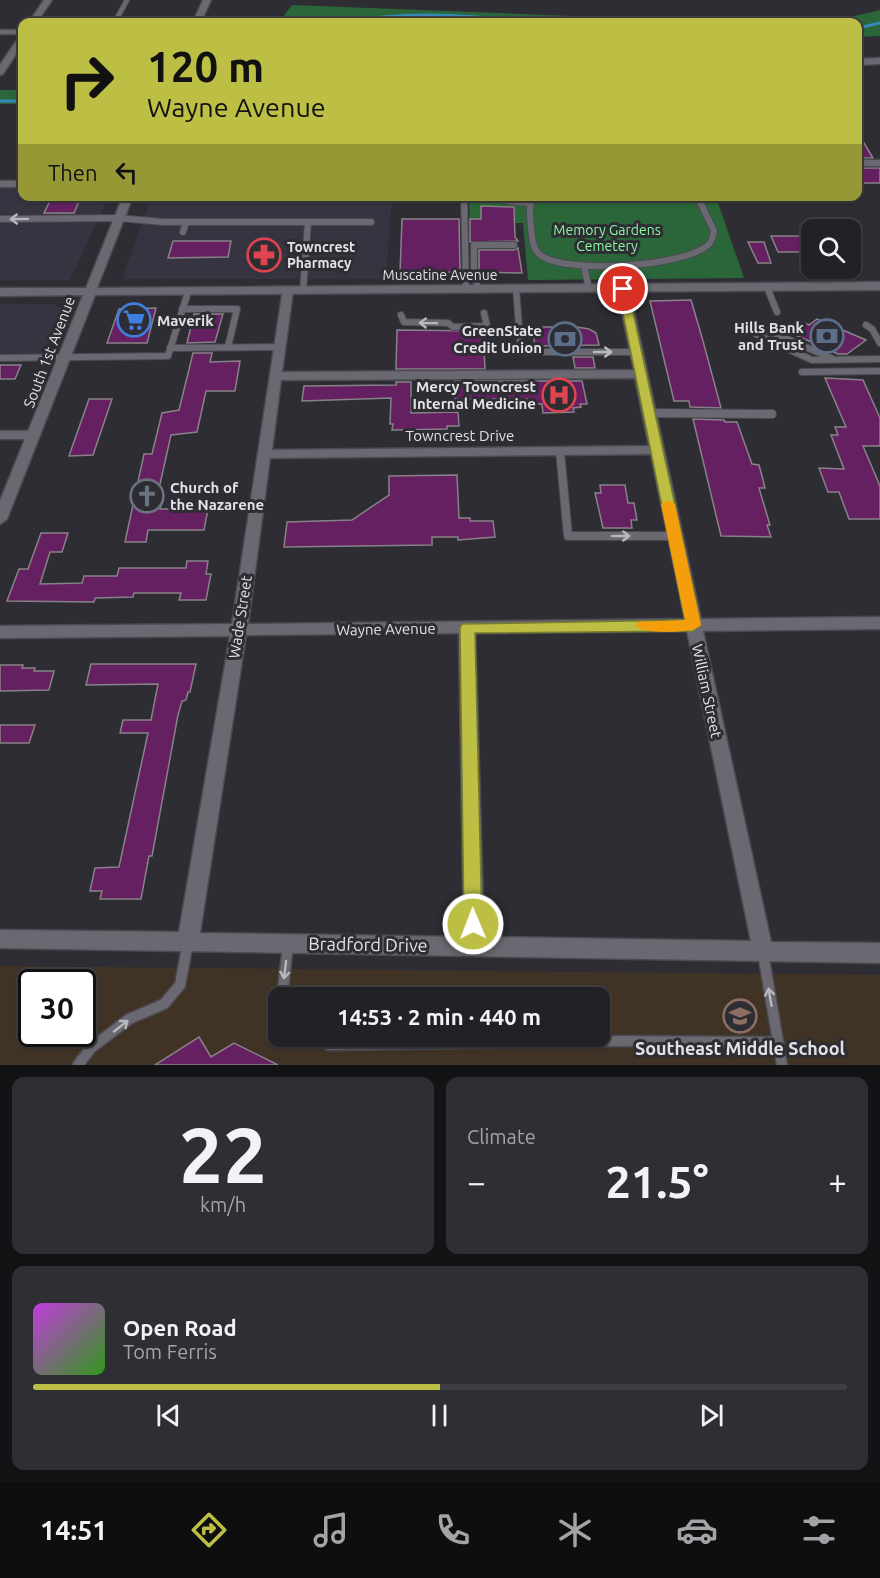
<!DOCTYPE html>
<meta charset="utf-8">
<style>
:root{--surface:#222226;--page:#2e2f32;--text:#f1f3f6;--muted:#a2a4a7;--line:#3f3f43;--accent:#bcbf44}
body{margin:0;font-family:Ubuntu,sans-serif;background:var(--page);color:var(--text);height:100vh;display:flex;flex-direction:column;font-size:22px;white-space:nowrap}
*{box-sizing:border-box;margin:0}
p{font-size:20px;color:var(--muted)}
.icon{flex:none;width:33px;height:33px;fill:none;stroke:currentColor;stroke-width:2;stroke-linecap:round;stroke-linejoin:round}
.map{position:relative;height:1065px;overflow:hidden}
.sheet{display:flex;flex-direction:column;gap:12px;padding:12px;background:#131315;flex:1}
.sheet>*{flex:none}
.guide{position:absolute;left:18px;top:18px;width:844px;height:183px;border-radius:12px;box-shadow:0 2px 4px #0004,0 0 0 2px var(--line);background:#bcbf44;color:#111;overflow:hidden}
.buttons{position:absolute;left:801px;top:219px;display:grid;gap:12px}
.buttons a{display:grid;place-items:center;width:60px;height:60px;border-radius:12px;background:var(--surface);box-shadow:0 2px 4px #0004,0 0 0 2px var(--line);font-size:30px}
.speed{position:absolute;left:18px;top:969px;display:flex;gap:12px;font-size:30px;font-weight:700;text-align:center}
.speed>*{display:grid;place-content:center;width:78px;height:78px;border-radius:50%;background:var(--surface);box-shadow:0 2px 4px #0004,0 0 0 2px var(--line);line-height:1}
.speed .limit{border:3px solid #111;border-radius:9px;background:#fff;color:#111}
.pin{position:absolute;display:grid;place-items:center;width:51px;height:51px;color:#fff;margin:-26px;border:3px solid #fff;border-radius:50%;box-shadow:0 2px 6px #0007}
.me{position:absolute;width:66px;margin:-33px;rotate:359deg;stroke-linejoin:round;filter:drop-shadow(0 0 4px #0008)}
.turn{display:flex;align-items:center;gap:21px;height:126px;padding:0 30px;font-size:27px}
.turn .icon{width:78px;height:78px;stroke-width:2.5}
.turn b{display:block;font-size:42px;line-height:51px}
.then{display:flex;align-items:center;height:57px;padding:0 30px;background:#0003;gap:12px;font-size:22px}
.big{font-size:45px;font-weight:700;line-height:1.1}
.sheet .tile{flex:1;display:flex;flex-direction:column;justify-content:center;gap:9px;min-width:0;padding:0 21px;border-radius:12px;background:var(--page)}
.sheet .dial{align-items:center;gap:0}
.dial b{font-size:78px;line-height:1}
.song{display:flex;align-items:center;gap:18px}
.cover{width:72px;height:72px;border-radius:9px;background:linear-gradient(135deg,hsl(290 70% 55%),hsl(110 70% 35%))}
.played{height:6px;border-radius:3px;background:linear-gradient(90deg,var(--accent) 50%,var(--line) 50%)}
.keys{display:flex;justify-content:space-around;direction:ltr}
.heat{display:flex;justify-content:space-between;align-items:center;font-size:33px;direction:ltr}
.sheet .tiles{flex:1;display:grid;gap:12px;grid-template-columns:1fr 1fr}
.tile:last-child{grid-column:span 2}
.trip{position:absolute;left:268px;top:987px;width:342px;height:60px;border-radius:12px;background:var(--surface);box-shadow:0 2px 4px #0004,0 0 0 2px var(--line);font-weight:700;line-height:60px;text-align:center}
.tabs{display:flex;height:96px;justify-content:space-around;align-items:center;background:#0e0e0f;color:var(--muted)}
.tabs .icon{width:42px;height:42px}
.tabs .on{color:var(--accent)}
.tabs b{font-size:27px;color:var(--text)}
.map>svg:first-child{display:block}
</style>
<div class="map">
<svg width="880" height="1065" viewBox="0 0 880 1065">
<rect width="100%" height="100%" fill="#2d2d33"/>
<!-- built -->
<g fill="#353440">
<polygon points="0,188 22,188 22,196 108,197 70,280 0,281"/>
<polygon points="151,197 392,197 386,279 122,279"/>
<polygon points="0,304 52,304 64,309 45,354 0,354"/>
</g>
<!-- education -->
<path fill="#403325" fill-rule="evenodd" d="M0,966L880,975V1065H0ZM32,982H82V1034H32ZM279,998H600V1036H279Z"/>
<!-- green -->
<g fill="#2b663a">
<polygon points="292,5 648,19 834,21 880,10 880,36 858,37 858,22 279,22"/>
<rect x="0" y="90" width="22" height="14"/>
<polygon points="469,197 716,197 744,278 528,280 523,223 470,223"/>
</g>
<g fill="none" stroke-linecap="round" stroke-linejoin="round">
<!-- stream -->
<g stroke="#3789b5" stroke-width="3">
<path d="M347,22C410,10 474,16 537,22"/>
<polyline points="858,28 880,23"/>
<polyline points="0,101 22,101"/>
</g>
</g>
<!-- building -->
<g fill="#652061" stroke="#888287" stroke-width="1.5">
<polygon points="858,133 873,158 858,158"/>
<rect x="858" y="168" width="22" height="15"/>
<polygon points="51,199 80,199 74,213 44,213"/>
<polygon points="481,206 514,207 515,237 518,241 470,242 470,219 481,219"/>
<polygon points="402,219 459,219 460,272 400,273"/>
<polygon points="771,236 812,236 812,252 778,252"/>
<polygon points="173,241 231,241 228,257 168,258"/>
<polygon points="748,242 764,242 771,263 758,263"/>
<polygon points="518,248 522,273 479,272 479,250 514,250"/>
<polygon points="691,300 703,341 721,408 690,407 689,401 674,401 650,301"/>
<polygon points="156,308 147,343 107,343 119,309"/>
<polygon points="194,314 223,314 215,342 187,343"/>
<polygon points="817,319 866,340 847,354 838,354 791,333 805,323 809,325"/>
<polygon points="532,327 577,327 589,329 596,333 599,345 535,346"/>
<polygon points="397,330 483,331 485,369 396,369"/>
<polygon points="193,353 212,353 210,362 240,361 235,391 206,391 197,432 171,435 158,493 157,500 163,500 160,509 208,509 204,530 148,530 146,542 125,542 144,454 152,454 162,413 179,410"/>
<polygon points="573,357 593,357 595,368 575,368"/>
<polygon points="0,365 21,365 15,379 0,379"/>
<polygon points="825,378 863,380 880,418 880,446 863,446 880,486 880,519 849,519 839,492 828,492 819,468 844,469 831,435 838,435 835,427 846,427"/>
<polygon points="455,381 582,381 587,404 580,404 581,407 573,408 574,412 543,413 542,404 527,404 527,399 455,399"/>
<polygon points="396,382 411,382 411,413 458,412 459,426 447,426 447,429 392,430 393,424 390,424 391,398 302,401 304,386 396,385"/>
<polygon points="89,399 112,399 93,455 69,456"/>
<polygon points="693,419 724,420 725,422 737,422 752,464 759,465 763,480 765,488 759,488 770,525 767,525 771,537 721,536"/>
<polygon points="457,475 459,518 470,518 470,521 493,521 495,537 458,540 458,537 432,537 432,545 284,547 287,522 352,520 389,495 389,476"/>
<polygon points="600,485 625,485 628,503 634,503 637,520 631,520 632,528 603,528 595,493 601,493"/>
<polygon points="41,533 68,533 62,552 50,552 40,584 82,583 84,576 117,576 119,568 186,568 187,561 208,561 206,574 211,574 206,600 179,600 181,593 134,593 133,597 95,598 94,602 7,601 19,569 28,569"/>
<polygon points="91,664 196,664 190,692 188,692 186,700 182,701 178,715 152,856 149,856 141,899 100,899 102,891 90,891 95,868 119,867 148,733 120,733 123,720 151,720 158,684 86,685"/>
<polygon points="0,665 23,665 22,668 35,668 34,671 54,671 49,690 0,691"/>
<polygon points="0,725 35,725 29,743 0,743"/>
<polygon points="199,1037 211,1057 234,1043 278,1065 155,1065"/>
</g>
<g fill="none" stroke-linecap="round" stroke-linejoin="round">
<defs>
<polyline id="service-far3" points="115,22 127,0"/>
<g id="service-far2">
<polyline points="464,196 466,290"/>
<polyline points="508,196 508,201 530,203"/>
<path d="M534,196C528,206 530,216 531,228C532,236 532,248 539,254C562,275 687,267 709,244C712,241 713,235 714,231L701,204L694,196"/>
<polyline points="0,219 119,218 163,222 371,222"/>
<polyline points="183,232 186,222"/>
<polyline points="584,266 589,289"/>
<polyline points="767,287 777,312"/>
<polyline points="478,289 474,273 474,245 514,245"/>
<polyline points="516,289 521,352 636,352"/>
<polyline points="303,291 308,222"/>
<polyline points="182,309 237,309 228,347"/>
<polyline points="401,315 404,322 448,323 453,327 487,326 484,313"/>
<polyline points="753,324 831,358"/>
<polyline points="866,325 872,329 880,343"/>
<polyline points="756,334 812,360 880,359"/>
<polyline points="170,348 280,347"/>
<polyline points="0,358 168,356 188,292"/>
<polyline points="802,372 880,371"/>
</g>
<g id="service-far1">
<polyline points="649,413 772,414"/>
<polyline points="560,451 568,536 675,536"/>
</g>
<g id="service">
<polyline points="763,953 782,1065"/>
<polyline points="282,998 288,945"/>
<polyline points="312,1036 329,1045 618,1041 777,1042"/>
<polyline points="78,1065 91,1048 129,1019 164,1004 180,985 188,942"/>
</g>
<g id="minor">
<polygon points="44,0 52,0 37,22 29,22"/>
<rect x="0" y="30" width="22" height="4"/>
<polygon points="19,37 22,37 22,45 3,74 0,75 0,65"/>
<polygon points="880,58 880,64 858,65 858,59"/>
<rect x="858" y="160" width="22" height="6"/>
<rect x="0" y="181" width="22" height="6"/>
<path d="M623,285L629,289L701,619L880,617V629L703,631L771,942L880,943V963L0,948V930L179,932L230,636L0,638V626L232,624L283,289L287,287L293,291L282,372L634,370L617,289ZM635,378L649,446L272,450L281,380ZM651,454L685,619L248,624L270,458ZM687,631L751,941L484,937L475,633ZM459,633L464,937L200,933L246,635Z"/>
<polygon points="0,431 34,431 41,435 34,439 0,439"/>
</g>
<g id="secondary">
<polygon points="203,0 211,0 201,22 193,22"/>
<polygon points="123,196 133,196 97,288 880,282 880,290 95,295 7,519 0,524 0,501 83,295 0,296 0,288 86,288"/>
</g>
</defs>
<!-- service-far3 casing -->
<use href="#service-far3" stroke="#4b4a50" stroke-width="6"/>
<!-- service-far2 casing -->
<use href="#service-far2" stroke="#4b4a50" stroke-width="8"/>
<!-- service-far1 casing -->
<use href="#service-far1" stroke="#4b4a50" stroke-width="10"/>
<!-- service casing -->
<use href="#service" stroke="#4b4a50" stroke-width="13"/>
<!-- minor casing -->
<use href="#minor" stroke="#4b4a50" stroke-width="3"/>
<!-- secondary casing -->
<use href="#secondary" stroke="#4b4a50" stroke-width="3"/>
<!-- service-far3 -->
<use href="#service-far3" stroke="#6a6971" stroke-width="4.5"/>
<!-- service-far2 -->
<use href="#service-far2" stroke="#6a6971" stroke-width="6"/>
<!-- service-far1 -->
<use href="#service-far1" stroke="#6a6971" stroke-width="8"/>
<!-- service -->
<use href="#service" stroke="#6a6971" stroke-width="10"/>
<!-- minor -->
<use href="#minor" fill="#6a6971" fill-rule="evenodd"/>
<!-- secondary -->
<use href="#secondary" fill="#6a6971" fill-rule="evenodd"/>
</g>
<!-- one-way arrows -->
<defs><path id="oneway-shaft" d="M-6 0H5M1.5-3L5.5 0L1.5 3" fill="none" stroke-width="1.6" stroke-linecap="round" stroke-linejoin="round" transform="scale(1.5)"/></defs>
<g stroke="#b8b8bd">
<use href="#oneway-shaft" transform="translate(19 219) rotate(179)"/>
<use href="#oneway-shaft" transform="translate(428 323) rotate(-179)"/>
<use href="#oneway-shaft" transform="translate(603 352)"/>
<use href="#oneway-shaft" transform="translate(621 536)"/>
<use href="#oneway-shaft" transform="translate(285 970) rotate(97)"/>
<use href="#oneway-shaft" transform="translate(770 997) rotate(-100)"/>
<use href="#oneway-shaft" transform="translate(121 1026) rotate(-38)"/>
</g>
<!-- route -->
<polygon fill="#bcbf44" stroke="#7a7c2c" stroke-width="1.5" points="623,285 628,289 701,625 693,631 475,633 482,924 480,930 473,933 467,930 464,924 460,628 462,624 685,620 618,289"/>
<!-- slow -->
<path fill="#f59e0b" d="M668,500L675,504L701,625C695,634 642,634 636,626L638,622L685,620L661,504Z"/>
<!-- icons -->
<defs>
<symbol id="pharmacy-ring" viewBox="-11 -11 22 22"><circle r="9.5" fill="#2d2d33" stroke="#e0444e" stroke-width="1.5"/><path d="M-2-6h4v4h4v4h-4v4h-4v-4h-4v-4h4Z" fill="#e0444e"/></symbol>
<symbol id="supermarket-ring" viewBox="-11 -11 22 22"><circle r="9.5" fill="#2d2d33" stroke="#3f7fe0" stroke-width="1.5"/><path d="M-6-5.5h2.5l.6 2H6L4.5 2H-2.5L-4.4-4H-6ZM-1.5 3.2a1.3 1.3 0 1 0 .1 0ZM3 3.2a1.3 1.3 0 1 0 .1 0Z" fill="#3f7fe0"/></symbol>
<symbol id="bank-ring" viewBox="-11 -11 22 22"><circle r="9.5" fill="#2d2d33" stroke="#5c6f8a" stroke-width="1.5"/><path d="M-6-4H6V4H-6ZM0-2.3a2.3 2.3 0 1 0 0 4.6a2.3 2.3 0 1 0 0-4.6Z" fill="#5c6f8a"/></symbol>
<symbol id="hospital-ring" viewBox="-11 -11 22 22"><circle r="9.5" fill="#2d2d33" stroke="#e0444e" stroke-width="1.5"/><path d="M-5-5h3v3.5h4V-5h3V5h-3V1.5h-4V5h-3Z" fill="#e0444e"/></symbol>
<symbol id="church-ring" viewBox="-11 -11 22 22"><circle r="9.5" fill="#2d2d33" stroke="#6b7280" stroke-width="1.5"/><path d="M-1.2-6h2.4v3.5h3.3v2.4h-3.3V6h-2.4V-.1h-3.3v-2.4h3.3Z" fill="#6b7280"/></symbol>
<symbol id="school-ring" viewBox="-11 -11 22 22"><circle r="9.5" fill="#2d2d33" stroke="#8d6e63" stroke-width="1.5"/><path d="M0-5L7-2L0 1L-7-2ZM-4 1L0 2.5L4 1V4Q0 6-4 4Z" fill="#8d6e63"/></symbol>
</defs>
<g fill-rule="evenodd">
<use href="#pharmacy-ring" x="245" y="236" width="38" height="38"/>
<use href="#supermarket-ring" x="115" y="301" width="38" height="38"/>
<use href="#bank-ring" x="808" y="317" width="38" height="38"/>
<use href="#bank-ring" x="546" y="320" width="38" height="38"/>
<use href="#hospital-ring" x="540" y="376" width="38" height="38"/>
<use href="#church-ring" x="128" y="477" width="38" height="38"/>
<use href="#school-ring" x="721" y="997" width="38" height="38"/>
</g>
<g text-anchor="middle" dominant-baseline="central" stroke-width="6" stroke-linejoin="round" paint-order="stroke">
<!-- far-park labels -->
<g font-size="14" fill="#88f8a0" stroke="#2d2d33">
<text x="607" y="230">Memory Gardens<tspan x="607" dy="16">Cemetery</tspan></text>
</g>
<!-- far-poi labels -->
<g font-size="14" font-weight="bold" fill="#e2e2e6" stroke="#2d2d33" text-anchor="start">
<text x="287" y="247">Towncrest<tspan x="287" dy="16">Pharmacy</tspan></text>
</g>
<!-- far-street labels -->
<g font-size="14" fill="#e2e2e6" stroke="#2d2d33">
<text x="440" y="275">Muscatine Avenue</text>
</g>
<!-- poi labels -->
<g font-size="15" font-weight="bold" fill="#e2e2e6" stroke="#2d2d33" text-anchor="end">
<text x="157" y="320" text-anchor="start">Maverik</text>
<text x="804" y="327">Hills Bank<tspan x="804" dy="17">and Trust</tspan></text>
<text x="542" y="330">GreenState<tspan x="542" dy="17">Credit Union</tspan></text>
<text x="536" y="386">Mercy Towncrest<tspan x="536" dy="17">Internal Medicine</tspan></text>
<text x="170" y="487" text-anchor="start">Church of<tspan x="170" dy="17">the Nazarene</tspan></text>
</g>
<!-- street labels -->
<g font-size="15" fill="#e2e2e6" stroke="#2d2d33">
<text transform="translate(49 352) rotate(-69)">South 1st Avenue</text>
<text x="460" y="435">Towncrest Drive</text>
<text transform="translate(240 617) rotate(-81)">Wade Street</text>
<text transform="translate(386 629) rotate(-1)">Wayne Avenue</text>
<text transform="translate(707 691) rotate(78)">William Street</text>
</g>
<!-- near-street labels -->
<g font-size="18" fill="#e2e2e6" stroke="#2d2d33">
<text transform="translate(368 944) rotate(1)">Bradford Drive</text>
</g>
<!-- near-poi labels -->
<g font-size="18" font-weight="bold" fill="#e2e2e6" stroke="#2d2d33">
<text x="740" y="1048">Southeast Middle School</text>
</g>
</g>
</svg>
<div class="buttons">
<a><svg class="icon" aria-label="search" viewBox="0 0 24 24"><circle cx="10" cy="10" r="6"/><path d="M15 15l6 6"/></svg></a>
</div>
<div class="speed"><div class="limit">30</div></div>
<div class="pin" style="left:623px;top:289px;background:#d93025"><svg class="icon" aria-label="arrive" viewBox="0 0 24 24"><path d="M6 21V4h12l-3 4 3 4H6"/></svg></div>
<svg class="me" style="left:473px;top:924px" viewBox="-20 -20 40 40"><circle r="17" fill="#bcbf44" stroke="#fff" stroke-width="3"/><path d="M0-11L8 9 0 5-8 9z" fill="#fff"/></svg>
<div class="trip">14:53 · 2 min · 440 m</div>
<div class="guide">
<div class="turn"><svg class="icon" aria-label="right" viewBox="0 0 24 24"><path d="M7 20v-9h11M14 6l5 5-5 5"/></svg><div><b>120 m</b>Wayne Avenue</div></div>
<div class="then">Then<svg class="icon" aria-label="left" viewBox="0 0 24 24"><path d="M17 20v-9H6M10 6l-5 5 5 5"/></svg></div>
</div>
</div>
<section class="sheet">
<div class="tiles">
<div class="tile dial"><b>22</b><p>km/h</p></div>
<div class="tile"><p>Climate</p>
<div class="heat"><a>−</a><b class="big">21.5°</b><a>+</a></div>
</div>
<div class="tile">
<div class="song"><i class="cover"></i><div><b>Open Road</b><p>Tom Ferris</p></div></div>
<div class="played"></div>
<div class="keys"><svg class="icon" aria-label="previous" viewBox="0 0 24 24"><path d="M18 5L8 12l10 7zM5 5v14"/></svg><svg class="icon" aria-label="pause" viewBox="0 0 24 24"><path d="M8 5v14M16 5v14"/></svg><svg class="icon" aria-label="next" viewBox="0 0 24 24"><path d="M6 5l10 7-10 7zM19 5v14"/></svg></div>
</div>
</div>
</section>
<nav class="tabs">
<b>14:51</b>
<svg class="icon on" aria-label="directions" viewBox="0 0 24 24"><path d="M12 3l9 9-9 9-9-9zM9 14v-3h6M13 9l2 2-2 2"/></svg>
<svg class="icon" aria-label="music" viewBox="0 0 24 24"><path d="M9 18V5l10-2v13"/><circle cx="6" cy="18" r="3"/><circle cx="16" cy="16" r="3"/></svg>
<svg class="icon" aria-label="phone" viewBox="0 0 24 24"><path d="M5 4h4l2 5-3 2q2 4 5 5l2-3 5 2v4C11 20 4 13 5 4z"/></svg>
<svg class="icon" aria-label="climate" viewBox="0 0 24 24"><path d="M12 3v18M4 7l16 10M4 17L20 7"/></svg>
<svg class="icon" aria-label="car" viewBox="0 0 24 24"><path d="M5 17H2v-5l4-1 3-4h7l3 4 3 1v5h-3M9 17h6M6 11h13"/><circle cx="7" cy="17" r="2"/><circle cx="17" cy="17" r="2"/></svg>
<svg class="icon" aria-label="filters" viewBox="0 0 24 24"><path d="M4 7h16M4 17h16"/><circle cx="9" cy="7" r="2"/><circle cx="15" cy="17" r="2"/></svg>
</nav>
